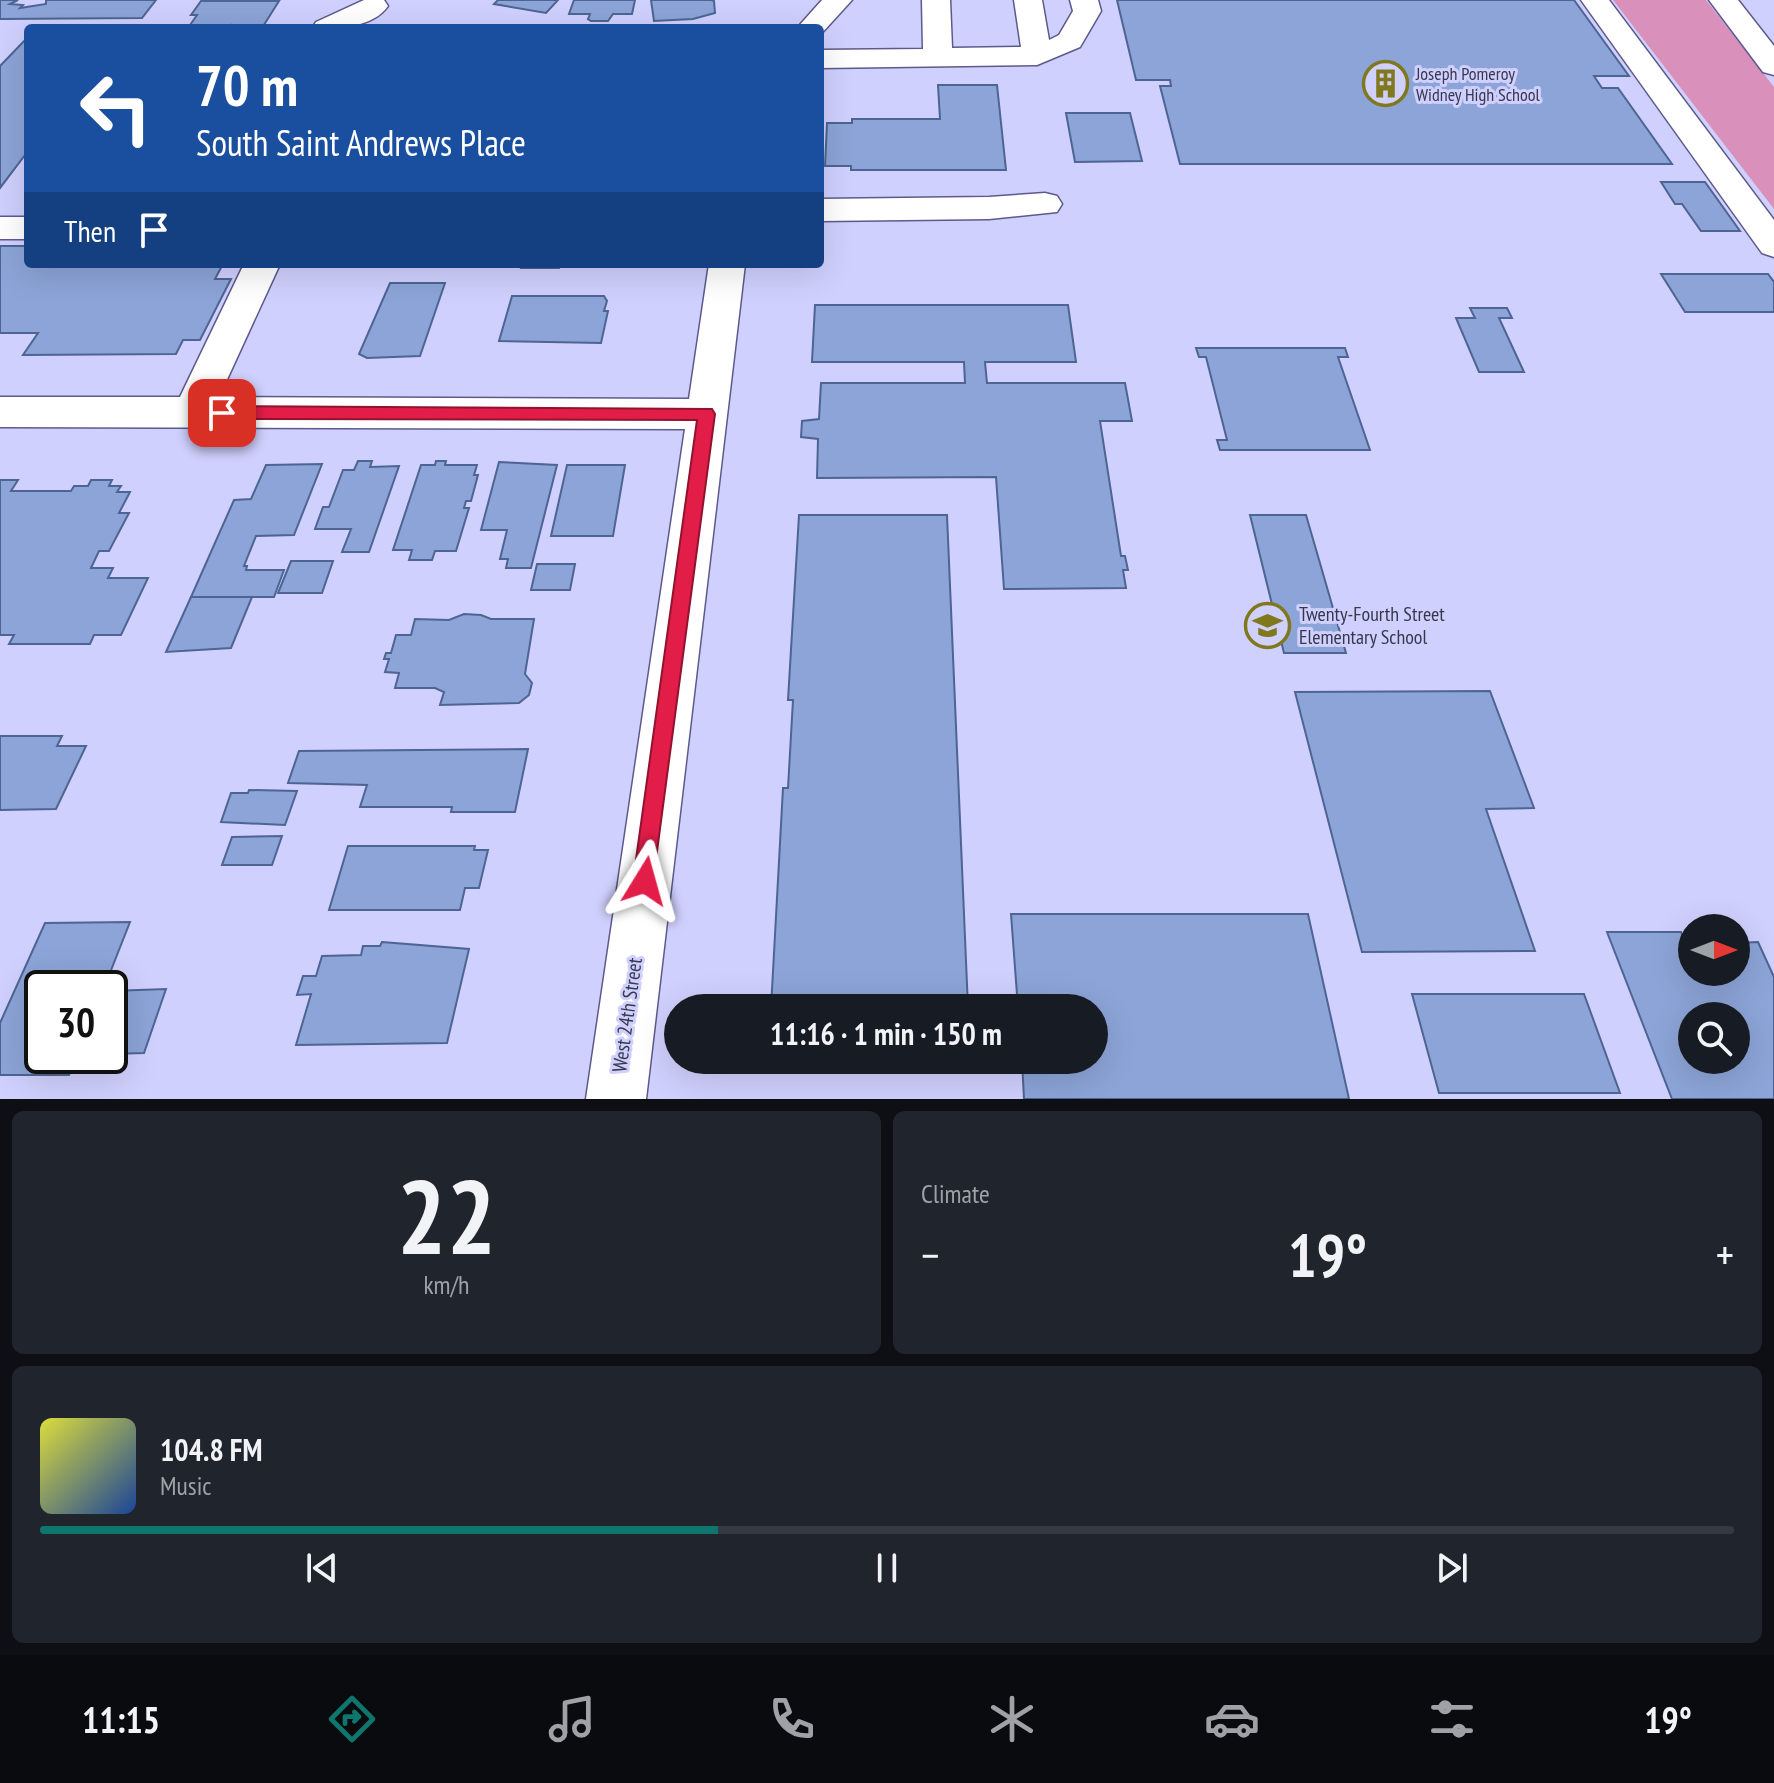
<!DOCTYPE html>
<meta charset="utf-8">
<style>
:root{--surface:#171b24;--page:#20242c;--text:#f1f3f6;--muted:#9ea1a6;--line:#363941;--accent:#0f766e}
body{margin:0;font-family:"PT Sans Narrow",sans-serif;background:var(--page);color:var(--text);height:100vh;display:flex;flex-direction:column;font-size:30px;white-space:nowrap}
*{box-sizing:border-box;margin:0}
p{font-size:26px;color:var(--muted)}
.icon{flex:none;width:44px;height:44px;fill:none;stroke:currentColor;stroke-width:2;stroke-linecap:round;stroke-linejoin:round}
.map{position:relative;height:1099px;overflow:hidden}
.panel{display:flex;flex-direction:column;gap:12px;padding:12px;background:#0d0f14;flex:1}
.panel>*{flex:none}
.hud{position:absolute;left:24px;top:24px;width:800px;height:244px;border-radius:8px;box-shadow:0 8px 32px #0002;background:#1a4fa0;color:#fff;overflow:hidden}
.needle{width:52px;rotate:90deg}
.tools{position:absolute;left:1678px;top:914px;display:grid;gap:16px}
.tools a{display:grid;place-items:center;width:72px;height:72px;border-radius:50%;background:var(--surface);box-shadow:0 8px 32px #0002;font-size:40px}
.speed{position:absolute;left:24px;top:970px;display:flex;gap:16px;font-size:40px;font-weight:700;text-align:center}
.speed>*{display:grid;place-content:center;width:104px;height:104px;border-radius:50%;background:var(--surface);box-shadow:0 8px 32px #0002;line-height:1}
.speed .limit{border:4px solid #111;border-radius:12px;background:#fff;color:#111}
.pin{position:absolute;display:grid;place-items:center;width:68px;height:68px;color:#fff;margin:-34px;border-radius:16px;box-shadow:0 4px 12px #0006}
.me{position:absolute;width:88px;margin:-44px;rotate:8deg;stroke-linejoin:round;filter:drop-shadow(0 0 6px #0008)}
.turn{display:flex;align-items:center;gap:28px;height:168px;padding:0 40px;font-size:36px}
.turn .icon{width:104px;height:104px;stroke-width:2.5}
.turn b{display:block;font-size:56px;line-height:68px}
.then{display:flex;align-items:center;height:76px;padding:0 40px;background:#0003;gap:16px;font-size:30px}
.big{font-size:60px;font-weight:700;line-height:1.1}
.panel .tile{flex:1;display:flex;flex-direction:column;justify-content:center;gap:12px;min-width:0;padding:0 28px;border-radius:12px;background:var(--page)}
.panel .dial{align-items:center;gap:0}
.dial b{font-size:104px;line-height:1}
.song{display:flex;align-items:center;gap:24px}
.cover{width:96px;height:96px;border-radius:12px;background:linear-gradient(135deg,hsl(60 70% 55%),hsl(220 70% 35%))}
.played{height:8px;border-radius:4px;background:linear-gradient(90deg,var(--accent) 40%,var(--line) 40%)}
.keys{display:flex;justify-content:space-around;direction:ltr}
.heat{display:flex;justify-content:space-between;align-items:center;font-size:44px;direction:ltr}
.panel .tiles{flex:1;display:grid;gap:12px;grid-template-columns:1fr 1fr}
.tile:last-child{grid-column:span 2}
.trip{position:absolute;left:664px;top:994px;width:444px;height:80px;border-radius:40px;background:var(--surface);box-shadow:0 8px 32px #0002;font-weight:700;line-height:80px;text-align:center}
.menu{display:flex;height:128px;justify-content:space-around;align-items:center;background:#090b0e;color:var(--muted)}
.menu .icon{width:56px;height:56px}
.menu .current{color:var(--accent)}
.menu b{font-size:36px;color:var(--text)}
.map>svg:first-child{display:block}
</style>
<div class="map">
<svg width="1774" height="1099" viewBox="0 0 1774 1099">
<rect width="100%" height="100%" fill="#d0d0fe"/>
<!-- green -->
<polygon fill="#d990ba" points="1613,0 1706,0 1774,87 1774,209"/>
<!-- building -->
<g fill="#8ca4d7" stroke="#4e6492" stroke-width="2" fill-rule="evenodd">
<polygon points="0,0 18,0 10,4 23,5 20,8 46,4 46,0 156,0 142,18 0,19"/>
<polygon points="498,0 558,0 546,13 494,4"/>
<polygon points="574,0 635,0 632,14 613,14 608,21 591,21 588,19 590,14 569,14"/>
<polygon points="651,0 711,0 714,1 715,13 693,19 654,21"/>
<polygon points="1117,0 1574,0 1629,76 1594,76 1602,88 1618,88 1672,164 1180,164 1160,86 1171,86 1170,80 1136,80"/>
<polygon points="201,1 279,1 262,28 227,28 230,25 188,28 197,15 191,15"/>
<polygon points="28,37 28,151 0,188 0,66"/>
<polygon points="938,85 997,85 1006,170 851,170 851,166 825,166 827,123 852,123 852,119 940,119"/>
<polygon points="1066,113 1130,113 1142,161 1075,162"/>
<polygon points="1661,182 1705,182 1740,231 1701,231 1682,204 1675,204"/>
<polygon points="0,246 28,246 28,264 223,264 215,279 231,279 200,340 183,340 176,354 23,355 38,333 0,333"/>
<polygon points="522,264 560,264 559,268 521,268"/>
<polygon points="1661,274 1768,274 1774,282 1774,312 1685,312"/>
<polygon points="390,283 445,283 420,356 367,358 359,354"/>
<polygon points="512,296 604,296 607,301 604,311 608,311 601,343 499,341"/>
<polygon points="815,305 1068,305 1076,362 985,362 987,383 1125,383 1132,421 1100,421 1121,556 1125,556 1128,570 1123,570 1126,588 1004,589 996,477 817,478 818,439 801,437 802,421 819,419 821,383 965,383 964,362 812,362"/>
<polygon points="1470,308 1507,308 1512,318 1499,318 1524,372 1479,372 1456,318 1475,318"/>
<polygon points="1196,348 1345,348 1348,357 1338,357 1370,450 1220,450 1217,440 1227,440 1206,357 1199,357"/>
<polygon points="358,461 372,461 370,467 399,466 369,552 342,552 351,529 315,529 323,507 329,507 343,470 354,470"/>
<polygon points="436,461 446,461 445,465 477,465 474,475 478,475 471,501 466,501 464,508 469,508 456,551 435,551 432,560 409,560 412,550 393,550 421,465 435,465"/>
<polygon points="499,462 557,465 531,568 506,568 508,559 500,559 507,530 481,530"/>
<polygon points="322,464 294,535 256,536 244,566 247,566 246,570 284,570 274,597 191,597 234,500 251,499 266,465"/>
<polygon points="567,465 625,465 613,536 551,536"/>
<polygon points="0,480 18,480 11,491 71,491 74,486 88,486 91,480 112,480 109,486 121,486 117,492 130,492 119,513 129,513 109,551 99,551 91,568 113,568 108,578 148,578 121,635 94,635 90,644 9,644 14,635 0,635"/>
<polygon points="799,515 947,515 968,1008 771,1008 783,788 788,788 793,700 788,700"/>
<polygon points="1250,515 1306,515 1346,653 1284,653"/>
<polygon points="291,561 333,561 322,593 278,593"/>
<polygon points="537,564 575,564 570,590 531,590"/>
<polygon points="191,597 252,597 231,648 166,652"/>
<polygon points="464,614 481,615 491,619 534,619 525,674 532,683 529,695 519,703 440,705 444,692 435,688 395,688 399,673 385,672 389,659 384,659 386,653 391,653 396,635 411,635 415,619 449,620"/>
<polygon points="1490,691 1534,808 1486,809 1535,951 1362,952 1295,692"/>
<polygon points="0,736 62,736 57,746 86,746 56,809 0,810"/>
<polygon points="528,749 515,812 451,812 452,807 360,807 367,785 288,783 299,751"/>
<polygon points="249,790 297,791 285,825 221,822 231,793 248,793"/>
<polygon points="282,836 272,865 222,865 232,837"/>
<polygon points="348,846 475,846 474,850 488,850 479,888 465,888 460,910 329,910"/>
<polygon points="1011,914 1308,914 1349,1099 1024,1099 1022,1060 1094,1060 1094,1008 1018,1008"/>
<polygon points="130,922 104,988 42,988 42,1056 77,1056 69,1075 0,1075 0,1023 45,923"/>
<path d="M1607,932H1681L1685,943H1692V972H1736V943L1758,942L1774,977V1099H1672ZM1692,1016H1736V1060H1692Z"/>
<polygon points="382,942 469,949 447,1043 296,1045 311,994 297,995 303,976 316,976 322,956 361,955 363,946 380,946"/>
<polygon points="166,989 144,1053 110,1054 111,991"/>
<polygon points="1412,994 1584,994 1620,1093 1439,1093"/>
</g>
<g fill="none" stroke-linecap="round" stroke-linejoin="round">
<defs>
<g id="minor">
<path d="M364,0H384L388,6C372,29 336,28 312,28L316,22Z"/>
<polygon points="822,0 852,0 821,34 820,28 797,28"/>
<polygon points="922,0 950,0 952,48 1021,47 1014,0 1042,0 1049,40 1059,35 1073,11 1070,0 1098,0 1101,11 1080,47 1037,65 820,68 820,50 923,49"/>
<polygon points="1581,0 1609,0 1774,220 1774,257 1762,253"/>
<polygon points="1045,193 1057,196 1062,204 1057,212 989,219 820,221 820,199 989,197"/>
<rect x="0" y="217" width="28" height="22"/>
<polygon points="244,264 280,264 219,397 689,399 709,264 745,264 646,1099 586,1099 685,429 0,427 0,397 180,397"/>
</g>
<polygon id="highway" points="1709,0 1738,0 1774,46 1774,75 1763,72"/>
</defs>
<!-- minor casing -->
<use href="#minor" stroke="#5c5a8c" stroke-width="3"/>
<!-- highway casing -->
<use href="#highway" stroke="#5c5a8c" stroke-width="3"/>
<!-- minor -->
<use href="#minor" fill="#fff" fill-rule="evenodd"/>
<!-- highway -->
<use href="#highway" fill="#fff" fill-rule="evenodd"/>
</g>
<!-- route -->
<polygon fill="#e11d48" stroke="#92132f" stroke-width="2" points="222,406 712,409 715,414 652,889 645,892 637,889 633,881 697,420 222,419 214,413"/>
<!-- icons -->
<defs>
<symbol id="building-ring" viewBox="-11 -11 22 22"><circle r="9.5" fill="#d0d0fe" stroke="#7f781d" stroke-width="1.5"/><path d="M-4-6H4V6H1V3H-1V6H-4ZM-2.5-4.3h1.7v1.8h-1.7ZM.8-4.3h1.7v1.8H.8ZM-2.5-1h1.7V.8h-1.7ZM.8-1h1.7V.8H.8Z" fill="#7f781d"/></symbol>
<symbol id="school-ring" viewBox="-11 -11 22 22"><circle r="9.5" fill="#d0d0fe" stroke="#7f781d" stroke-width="1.5"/><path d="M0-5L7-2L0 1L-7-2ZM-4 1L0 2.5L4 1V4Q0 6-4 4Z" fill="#7f781d"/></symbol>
</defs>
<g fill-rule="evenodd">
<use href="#building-ring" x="1360" y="58" width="51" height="51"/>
<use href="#school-ring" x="1242" y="600" width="51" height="51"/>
</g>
<g text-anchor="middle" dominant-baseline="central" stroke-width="6" stroke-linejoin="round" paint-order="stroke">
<!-- far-poi labels -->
<g font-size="18" fill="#37374e" stroke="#d0d0fe" text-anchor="start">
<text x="1416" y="73">Joseph Pomeroy<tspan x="1416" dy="21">Widney High School</tspan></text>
</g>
<!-- poi labels -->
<g font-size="20" fill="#37374e" stroke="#d0d0fe" text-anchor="start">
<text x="1299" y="614">Twenty-Fourth Street<tspan x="1299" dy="23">Elementary School</tspan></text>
</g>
<!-- street labels -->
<g font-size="20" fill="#37374e" stroke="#d0d0fe">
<text transform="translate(627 1015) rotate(-82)">West 24th Street</text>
</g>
</g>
</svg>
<div class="tools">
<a><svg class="needle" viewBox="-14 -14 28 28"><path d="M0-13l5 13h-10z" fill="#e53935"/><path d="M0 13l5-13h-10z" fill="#9ea1a6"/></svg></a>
<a><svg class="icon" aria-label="search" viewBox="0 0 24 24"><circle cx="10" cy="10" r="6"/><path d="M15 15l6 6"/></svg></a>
</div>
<div class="speed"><div class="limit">30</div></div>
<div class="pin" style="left:222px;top:413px;background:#d93025"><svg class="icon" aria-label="arrive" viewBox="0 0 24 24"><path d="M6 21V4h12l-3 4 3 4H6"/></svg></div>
<svg class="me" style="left:645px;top:881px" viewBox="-20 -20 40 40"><path d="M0-17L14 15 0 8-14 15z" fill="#e11d48" stroke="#fff" stroke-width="4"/></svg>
<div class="trip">11:16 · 1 min · 150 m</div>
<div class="hud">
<div class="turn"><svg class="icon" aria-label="left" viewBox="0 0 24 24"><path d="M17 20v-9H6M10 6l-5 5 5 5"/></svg><div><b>70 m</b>South Saint Andrews Place</div></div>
<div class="then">Then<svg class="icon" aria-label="arrive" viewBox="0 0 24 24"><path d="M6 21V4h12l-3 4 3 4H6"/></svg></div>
</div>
</div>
<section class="panel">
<div class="tiles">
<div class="tile dial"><b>22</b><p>km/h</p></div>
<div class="tile"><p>Climate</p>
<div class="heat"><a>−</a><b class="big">19°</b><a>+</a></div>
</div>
<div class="tile">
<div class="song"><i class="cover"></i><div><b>104.8 FM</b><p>Music</p></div></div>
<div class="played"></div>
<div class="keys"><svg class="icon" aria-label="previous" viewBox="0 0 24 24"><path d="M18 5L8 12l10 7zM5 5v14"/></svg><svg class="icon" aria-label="pause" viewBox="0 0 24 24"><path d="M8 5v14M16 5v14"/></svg><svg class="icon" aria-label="next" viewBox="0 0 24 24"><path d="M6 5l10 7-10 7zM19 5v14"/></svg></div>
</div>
</div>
</section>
<nav class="menu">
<b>11:15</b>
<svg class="icon current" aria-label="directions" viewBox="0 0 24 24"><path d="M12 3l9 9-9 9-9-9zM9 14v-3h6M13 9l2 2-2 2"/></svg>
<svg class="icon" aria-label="music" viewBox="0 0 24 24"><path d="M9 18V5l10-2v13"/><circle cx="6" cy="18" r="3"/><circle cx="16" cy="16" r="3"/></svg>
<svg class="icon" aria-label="phone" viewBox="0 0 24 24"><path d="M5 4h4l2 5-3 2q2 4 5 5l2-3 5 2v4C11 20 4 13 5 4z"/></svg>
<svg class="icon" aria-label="climate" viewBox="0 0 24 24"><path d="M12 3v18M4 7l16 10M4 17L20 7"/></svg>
<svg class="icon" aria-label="car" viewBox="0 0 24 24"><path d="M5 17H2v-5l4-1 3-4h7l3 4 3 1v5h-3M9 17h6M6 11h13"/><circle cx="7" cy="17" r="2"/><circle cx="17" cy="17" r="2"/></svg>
<svg class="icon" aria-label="filters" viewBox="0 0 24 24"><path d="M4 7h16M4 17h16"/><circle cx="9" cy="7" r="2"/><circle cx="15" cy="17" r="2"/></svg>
<b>19°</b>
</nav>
